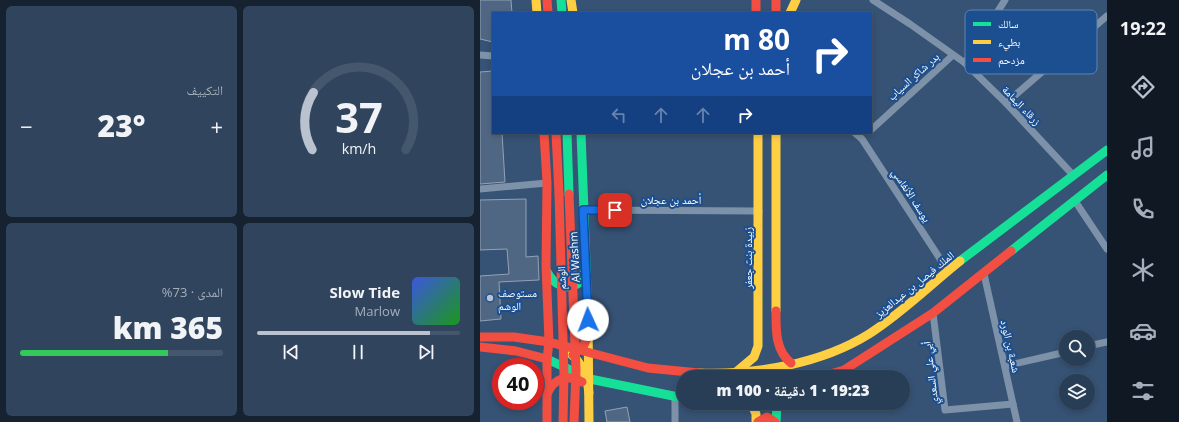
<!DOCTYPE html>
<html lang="ar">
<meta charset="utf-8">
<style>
:root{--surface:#283e57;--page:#30455d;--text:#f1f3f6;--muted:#a5aeba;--line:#44576d;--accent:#b9c2ce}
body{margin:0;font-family:"Open Sans","Noto Naskh Arabic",sans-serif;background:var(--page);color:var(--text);direction:rtl;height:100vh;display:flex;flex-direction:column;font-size:15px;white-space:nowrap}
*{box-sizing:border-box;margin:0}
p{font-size:13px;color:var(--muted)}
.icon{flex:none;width:22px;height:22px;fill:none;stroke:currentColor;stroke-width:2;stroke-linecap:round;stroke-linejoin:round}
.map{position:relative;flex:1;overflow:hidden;direction:ltr}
.sheet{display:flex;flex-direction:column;gap:6px;padding:6px;background:#162230;width:480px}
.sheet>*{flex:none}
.top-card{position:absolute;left:12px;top:12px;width:380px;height:122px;border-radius:0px;box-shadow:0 2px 6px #0003,0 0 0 1px var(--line);direction:rtl;background:#1a4fa0;color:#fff;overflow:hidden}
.controls{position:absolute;left:579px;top:330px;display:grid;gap:8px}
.controls a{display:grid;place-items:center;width:36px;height:36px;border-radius:50%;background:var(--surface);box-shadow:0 2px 6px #0003,0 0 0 1px var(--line);font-size:20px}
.speed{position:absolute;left:12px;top:358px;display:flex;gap:8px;font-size:20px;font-weight:700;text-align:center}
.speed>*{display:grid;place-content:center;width:52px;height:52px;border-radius:50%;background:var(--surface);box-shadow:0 2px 6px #0003,0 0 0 1px var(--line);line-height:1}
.speed .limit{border:6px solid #d22;background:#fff;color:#111}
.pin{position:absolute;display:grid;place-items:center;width:34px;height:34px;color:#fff;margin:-17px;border-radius:8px;box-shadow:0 2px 6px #0006}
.me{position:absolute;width:44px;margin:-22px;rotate:358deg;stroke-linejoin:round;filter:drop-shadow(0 0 3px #0008)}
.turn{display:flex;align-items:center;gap:14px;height:84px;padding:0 16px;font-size:18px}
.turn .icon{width:52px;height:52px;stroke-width:2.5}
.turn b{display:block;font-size:28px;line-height:34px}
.lanes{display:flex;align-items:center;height:38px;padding:0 16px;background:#0003;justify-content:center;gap:20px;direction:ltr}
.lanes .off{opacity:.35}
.big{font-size:30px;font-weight:800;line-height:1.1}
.sheet .tile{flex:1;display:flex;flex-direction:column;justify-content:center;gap:6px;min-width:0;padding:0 14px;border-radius:6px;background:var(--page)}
.sheet .dial{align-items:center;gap:0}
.dial svg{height:104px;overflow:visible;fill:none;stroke:var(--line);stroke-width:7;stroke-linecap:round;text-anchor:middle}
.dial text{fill:var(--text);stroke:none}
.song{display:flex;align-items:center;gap:12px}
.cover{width:48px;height:48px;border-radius:6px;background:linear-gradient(135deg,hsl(230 70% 55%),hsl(120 70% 35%))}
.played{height:4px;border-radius:2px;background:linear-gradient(90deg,var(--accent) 85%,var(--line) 85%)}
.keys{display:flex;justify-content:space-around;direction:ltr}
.heat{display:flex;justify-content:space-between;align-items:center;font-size:22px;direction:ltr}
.charge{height:6px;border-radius:3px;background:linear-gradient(90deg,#34c759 73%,var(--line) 0)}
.sheet .tiles{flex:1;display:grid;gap:6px;grid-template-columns:repeat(2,1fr)}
.trip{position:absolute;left:196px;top:370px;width:234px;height:40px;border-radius:20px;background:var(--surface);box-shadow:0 2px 6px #0003,0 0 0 1px var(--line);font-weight:800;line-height:40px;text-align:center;direction:rtl}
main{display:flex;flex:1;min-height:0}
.tabs{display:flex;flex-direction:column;width:72px;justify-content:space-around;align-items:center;background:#101923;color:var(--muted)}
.tabs .icon{width:28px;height:28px}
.tabs .on{color:var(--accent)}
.tabs b{font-size:18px;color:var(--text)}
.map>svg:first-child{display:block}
</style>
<main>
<nav class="tabs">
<b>19:22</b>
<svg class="icon on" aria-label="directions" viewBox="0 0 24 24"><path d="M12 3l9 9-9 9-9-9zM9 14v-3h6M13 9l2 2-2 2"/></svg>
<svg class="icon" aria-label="music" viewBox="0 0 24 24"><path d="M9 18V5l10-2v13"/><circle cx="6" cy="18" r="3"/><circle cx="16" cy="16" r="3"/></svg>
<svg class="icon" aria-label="phone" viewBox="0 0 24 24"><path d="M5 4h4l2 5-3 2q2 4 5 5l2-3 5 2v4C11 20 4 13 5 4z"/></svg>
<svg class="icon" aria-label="climate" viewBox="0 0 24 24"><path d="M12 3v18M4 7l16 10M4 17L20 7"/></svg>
<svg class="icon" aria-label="car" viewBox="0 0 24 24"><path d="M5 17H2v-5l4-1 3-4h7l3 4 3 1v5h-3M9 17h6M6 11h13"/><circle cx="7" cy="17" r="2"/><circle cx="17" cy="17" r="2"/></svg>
<svg class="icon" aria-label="filters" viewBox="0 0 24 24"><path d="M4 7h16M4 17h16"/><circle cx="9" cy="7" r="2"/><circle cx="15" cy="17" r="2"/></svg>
</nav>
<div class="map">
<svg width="627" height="422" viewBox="0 0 627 422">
<rect width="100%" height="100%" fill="#365274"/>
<!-- building -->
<g fill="#506783" stroke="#92a2b6">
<polygon points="0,0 31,0 32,13 13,13 13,42 0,39"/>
<polygon points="13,71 13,133 22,133 25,182 0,184 0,72"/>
<polygon points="46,199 46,257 58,256 59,280 19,282 21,319 0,321 0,276 29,274 27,249 0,250 0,200"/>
<polygon points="147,407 150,422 127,422 125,411"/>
</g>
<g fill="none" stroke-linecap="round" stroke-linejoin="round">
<!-- street -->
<g stroke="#7d92a8" stroke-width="7">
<polyline points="393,0 430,24 485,63 526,103 593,175"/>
<polyline points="0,55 13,56"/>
<polyline points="485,63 525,0"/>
<polyline points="526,103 627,16"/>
<polyline points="391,130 473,55"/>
<polyline points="375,133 382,139 468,271"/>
<polyline points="0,189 67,183"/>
<polyline points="595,201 627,249"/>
<polyline points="103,210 279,211"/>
<polyline points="504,274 537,422"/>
<polyline points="453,313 465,410 533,404"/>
<polyline points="608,346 627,342"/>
<polyline points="525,366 586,352"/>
<polyline points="195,398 195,422"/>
</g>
<!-- fast -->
<g stroke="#16e098" stroke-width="9">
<polyline points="81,0 82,13"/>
<polyline points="87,133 89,194"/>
<polyline points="101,133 108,316"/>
<polyline points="531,251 627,175"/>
<polyline points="480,261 627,150"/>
<path d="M67,272C74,285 86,291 99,283L106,270"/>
<polyline points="67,359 110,379 203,398"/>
<polyline points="296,422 297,403"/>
</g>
<!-- slow -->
<g stroke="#ffcf43" stroke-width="9">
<polyline points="56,0 57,13"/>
<polyline points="91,0 93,13"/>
<polyline points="310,13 316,0"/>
<polyline points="296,133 296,311"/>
<polyline points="108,316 109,422"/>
<path d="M90,353C103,364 107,377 109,393"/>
<path d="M219,373C275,375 341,364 389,334C422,313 450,285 480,261"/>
<polyline points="255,373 274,357 278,346 278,133"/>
<polyline points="271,403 276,414 276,422"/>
</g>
<!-- jam -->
<g stroke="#f24e42" stroke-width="9">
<polyline points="67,0 68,13"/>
<polyline points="276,0 276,13"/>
<polyline points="296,0 296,13"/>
<polyline points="64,133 67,183 66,266 69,342 67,359 67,422"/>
<polyline points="76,133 79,194"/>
<path d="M296,311C296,330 295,350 311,363"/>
<polyline points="0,337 34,337 69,342"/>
<polyline points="69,342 168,368 219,373"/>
<polyline points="0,347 36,351 67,359"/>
<polyline points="93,355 104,345 109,333"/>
<polyline points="340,377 364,370 453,313 531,251"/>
<path d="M67,394C74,378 87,374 102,382"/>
<polyline points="278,422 287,417 295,422"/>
</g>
<!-- jam-bridge -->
<g stroke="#f24e42" stroke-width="9">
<polyline points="79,194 84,375 83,422"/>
<polyline points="89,194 96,370 94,422"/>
</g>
</g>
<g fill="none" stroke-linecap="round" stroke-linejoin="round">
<defs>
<polyline id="route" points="108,320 103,210 135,210"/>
</defs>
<!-- route casing -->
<use href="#route" stroke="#114b97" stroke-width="10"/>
<!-- route -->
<use href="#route" stroke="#1a73e8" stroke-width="7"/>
</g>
<!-- markers -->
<circle fill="#b9c2ce" stroke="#1b4f8f" stroke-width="1.5" cx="10" cy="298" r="4"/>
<g text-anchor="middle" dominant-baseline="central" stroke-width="4" stroke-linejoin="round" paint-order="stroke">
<!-- street labels -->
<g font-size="11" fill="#fff" stroke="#1b4f8f">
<text transform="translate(433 76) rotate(-42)">بدر شاكر السياب</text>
<text transform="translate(542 105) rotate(46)">زرقاء اليمامة</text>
<text transform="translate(432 195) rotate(57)">يوسف الأنفاسي</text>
<text x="191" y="199">أحمد بن عجلان</text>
<text transform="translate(94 257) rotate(-93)">Al Washm</text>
<text transform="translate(267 258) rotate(-90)">زبيدة بنت جعفر</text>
<text transform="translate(81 278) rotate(-92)">الوشم</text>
<text transform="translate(434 284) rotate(-39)">الملك فيصل بن عبدالعزيز</text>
<text transform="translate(531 346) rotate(77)">شعبة بن الورد</text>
<text transform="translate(450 373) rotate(-97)">أبي علي السعدي</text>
</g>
<!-- poi labels -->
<g font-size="11" fill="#fff" stroke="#1b4f8f" text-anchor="start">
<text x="18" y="292">مستوصف<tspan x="18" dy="13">الوشم</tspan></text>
</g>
</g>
<!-- legend -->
<rect x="485" y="10" width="132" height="64" rx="6" fill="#1b4f8f" stroke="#5f84b1" stroke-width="1"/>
<rect x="493" y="22" width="18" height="4" fill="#16e098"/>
<rect x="493" y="40" width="18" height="4" fill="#ffcf43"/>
<rect x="493" y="58" width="18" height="4" fill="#f24e42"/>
<g font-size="11" fill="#fff">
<text x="518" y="28">سالك</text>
<text x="518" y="46">بطيء</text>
<text x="518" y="64">مزدحم</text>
</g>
</svg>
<div class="controls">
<a><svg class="icon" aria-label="search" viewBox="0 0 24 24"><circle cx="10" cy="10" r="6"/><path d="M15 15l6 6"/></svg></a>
<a><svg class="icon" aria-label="layers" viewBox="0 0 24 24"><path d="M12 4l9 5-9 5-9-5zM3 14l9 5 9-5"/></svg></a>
</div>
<div class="speed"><div class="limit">40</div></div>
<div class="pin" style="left:135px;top:210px;background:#d93025"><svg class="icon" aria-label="arrive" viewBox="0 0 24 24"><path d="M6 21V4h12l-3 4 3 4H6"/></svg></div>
<svg class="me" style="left:108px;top:320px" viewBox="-20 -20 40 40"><circle r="19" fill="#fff"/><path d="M0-13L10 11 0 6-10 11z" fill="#1a73e8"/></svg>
<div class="trip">19:23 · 1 دقيقة · 100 m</div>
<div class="top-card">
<div class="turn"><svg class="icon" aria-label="right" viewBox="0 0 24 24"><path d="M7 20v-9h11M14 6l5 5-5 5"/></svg><div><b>80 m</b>أحمد بن عجلان</div></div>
<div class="lanes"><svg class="icon off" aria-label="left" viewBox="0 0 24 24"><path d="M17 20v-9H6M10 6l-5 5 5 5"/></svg><svg class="icon off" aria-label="ahead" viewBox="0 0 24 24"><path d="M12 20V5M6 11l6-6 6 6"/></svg><svg class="icon off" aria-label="ahead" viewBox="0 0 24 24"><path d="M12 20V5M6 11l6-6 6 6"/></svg><svg class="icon" aria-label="right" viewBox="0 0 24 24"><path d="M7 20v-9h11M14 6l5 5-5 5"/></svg></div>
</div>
</div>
<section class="sheet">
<div class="tiles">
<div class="tile dial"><svg viewBox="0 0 100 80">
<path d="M14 69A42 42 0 1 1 86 69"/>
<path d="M14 69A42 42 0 0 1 15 25" stroke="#b9c2ce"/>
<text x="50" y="56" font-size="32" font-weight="700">37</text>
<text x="50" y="72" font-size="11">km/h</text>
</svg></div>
<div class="tile"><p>التكييف</p>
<div class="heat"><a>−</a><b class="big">23°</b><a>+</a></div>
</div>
<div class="tile">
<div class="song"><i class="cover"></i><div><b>Slow Tide</b><p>Marlow</p></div></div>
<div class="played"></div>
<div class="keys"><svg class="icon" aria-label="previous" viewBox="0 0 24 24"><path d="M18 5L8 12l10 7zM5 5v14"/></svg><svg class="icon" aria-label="pause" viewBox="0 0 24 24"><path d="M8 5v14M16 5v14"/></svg><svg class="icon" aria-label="next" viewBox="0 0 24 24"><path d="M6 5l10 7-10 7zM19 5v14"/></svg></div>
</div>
<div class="tile"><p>المدى · 73%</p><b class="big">365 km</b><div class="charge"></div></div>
</div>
</section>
</main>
